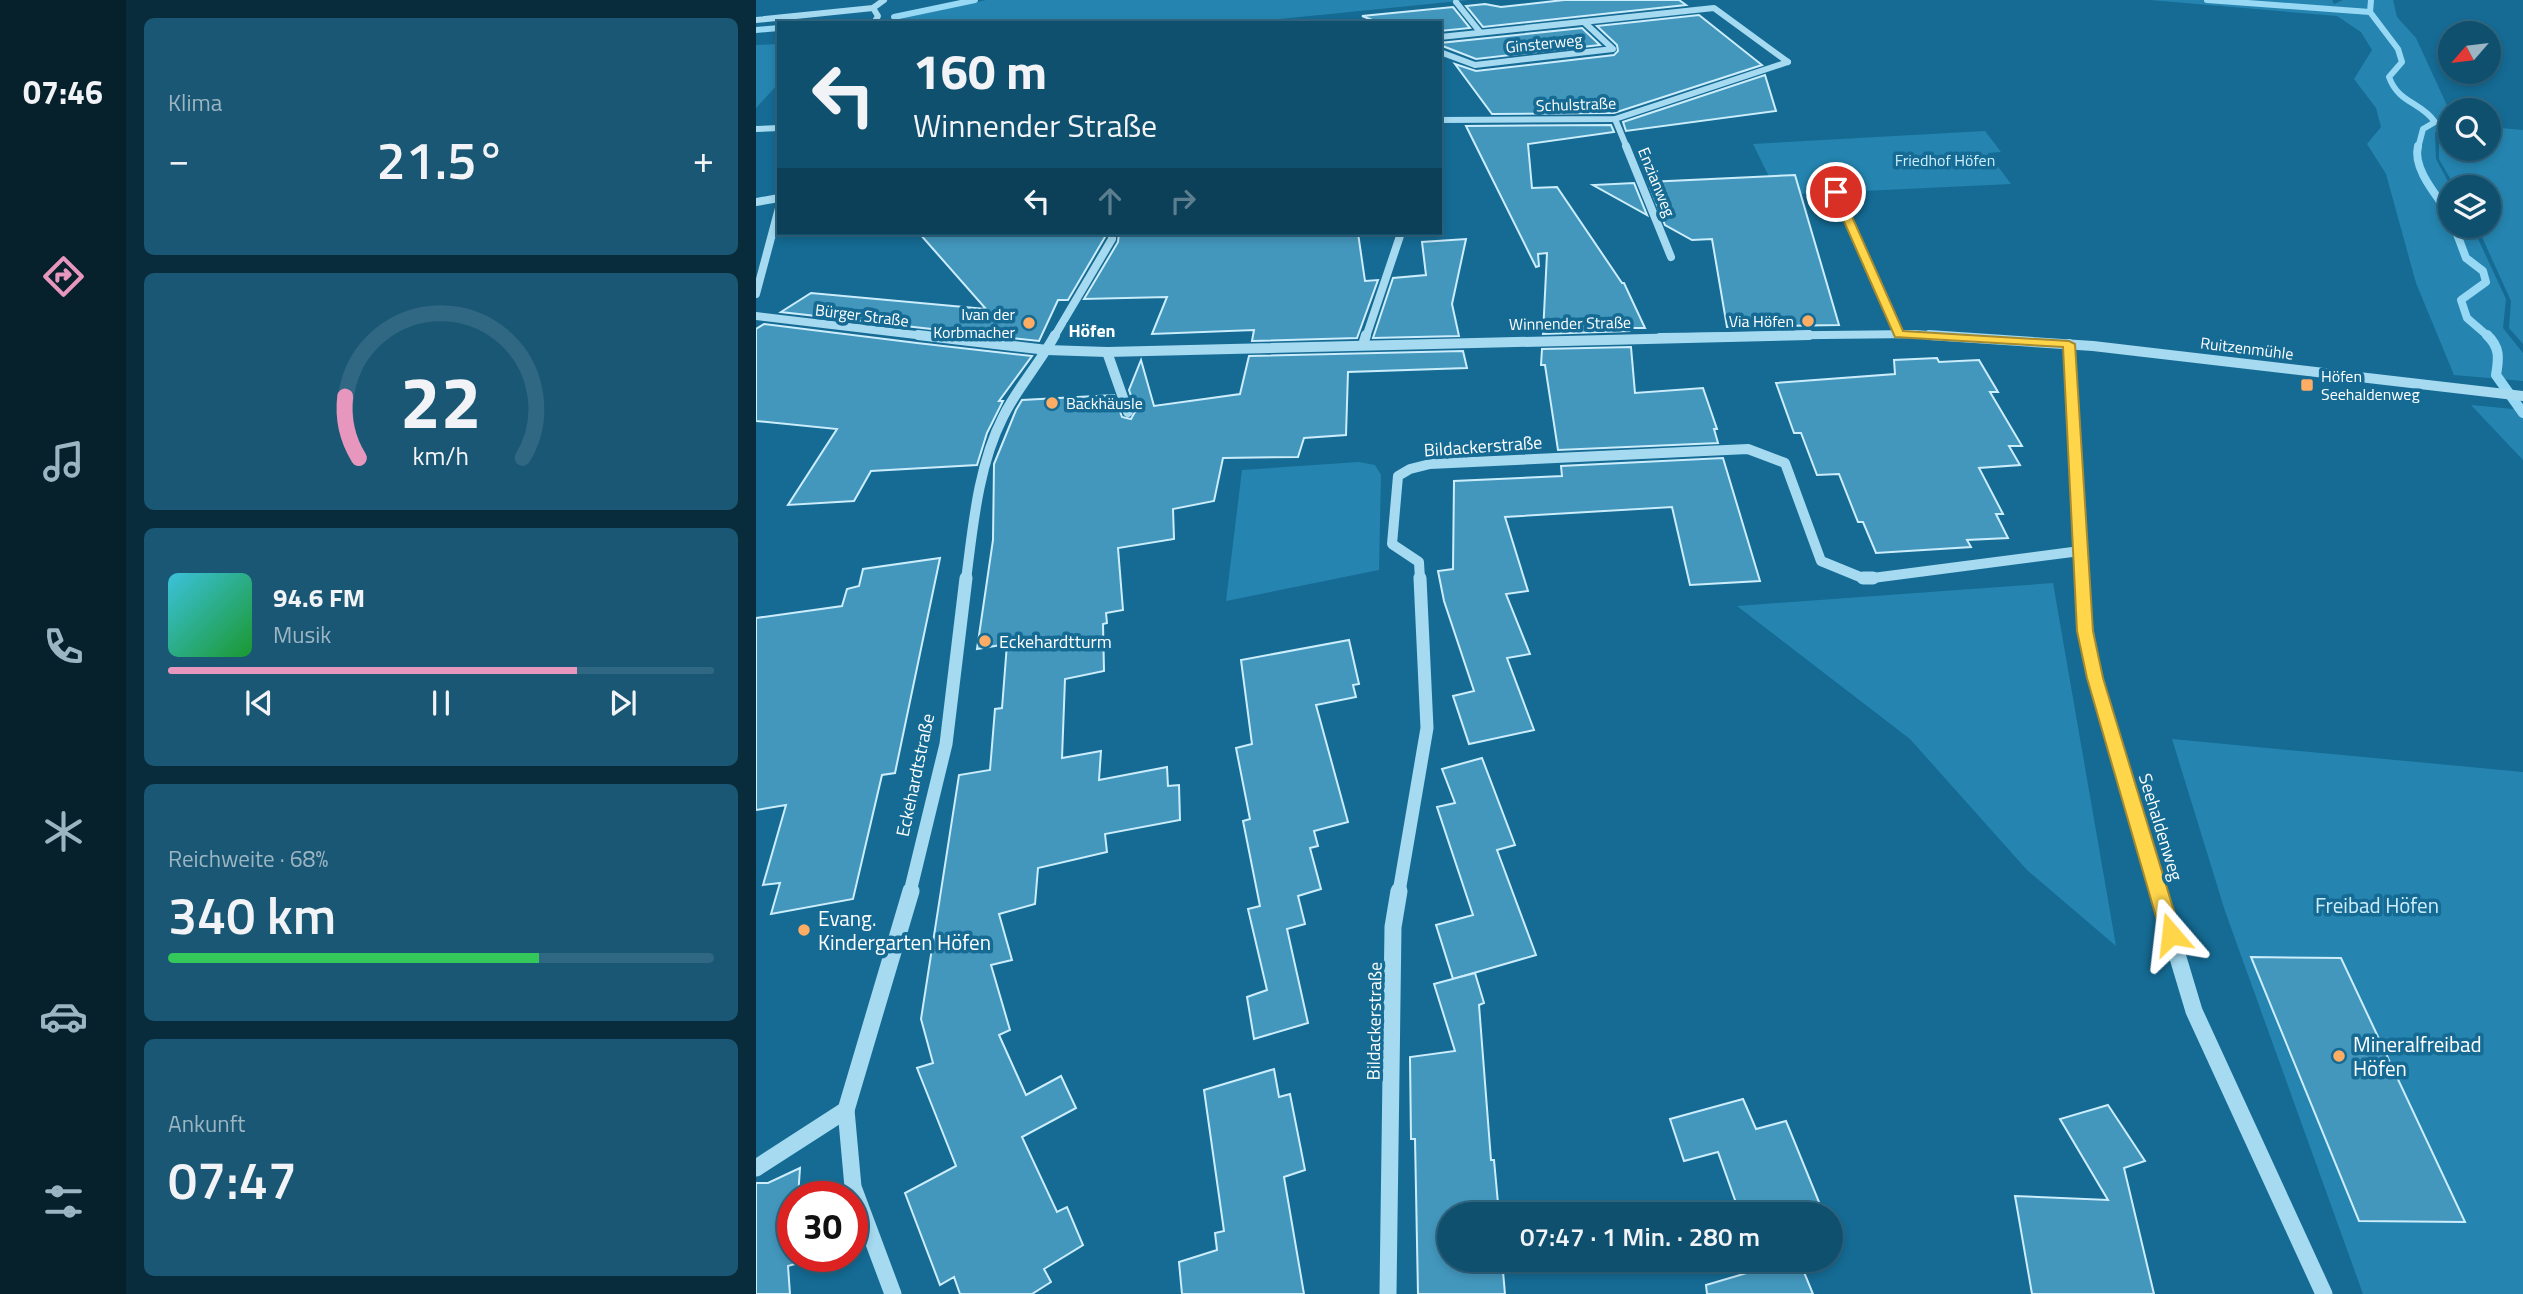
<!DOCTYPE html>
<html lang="de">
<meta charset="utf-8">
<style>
:root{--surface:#10506f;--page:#195774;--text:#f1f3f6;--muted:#9cb5c3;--line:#306782;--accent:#e797bd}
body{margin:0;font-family:"Titillium Web",sans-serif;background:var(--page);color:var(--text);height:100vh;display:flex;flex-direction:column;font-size:26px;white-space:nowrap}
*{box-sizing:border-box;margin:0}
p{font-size:23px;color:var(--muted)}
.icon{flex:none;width:38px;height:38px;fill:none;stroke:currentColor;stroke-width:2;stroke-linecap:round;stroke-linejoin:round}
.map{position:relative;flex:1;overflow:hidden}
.panel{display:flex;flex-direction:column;gap:18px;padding:18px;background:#092c3d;width:630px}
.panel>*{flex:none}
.hud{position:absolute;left:21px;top:21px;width:665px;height:214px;border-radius:0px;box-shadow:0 4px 10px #0003,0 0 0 2px var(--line);background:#10506f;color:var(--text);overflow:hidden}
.needle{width:46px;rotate:242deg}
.buttons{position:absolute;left:1682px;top:21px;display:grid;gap:14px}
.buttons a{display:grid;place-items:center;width:63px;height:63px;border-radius:50%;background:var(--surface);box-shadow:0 4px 10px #0003,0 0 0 2px var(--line);font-size:35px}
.speed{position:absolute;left:21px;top:1181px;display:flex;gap:14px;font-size:35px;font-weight:700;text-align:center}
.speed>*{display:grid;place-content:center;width:91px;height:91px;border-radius:50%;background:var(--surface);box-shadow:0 4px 10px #0003,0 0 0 2px var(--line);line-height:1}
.speed .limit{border:10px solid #d22;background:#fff;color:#111}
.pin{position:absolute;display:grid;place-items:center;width:60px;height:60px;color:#fff;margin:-30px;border:4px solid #fff;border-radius:50%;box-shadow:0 2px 7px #0007}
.me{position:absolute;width:77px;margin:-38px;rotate:343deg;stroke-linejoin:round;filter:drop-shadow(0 0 5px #0008)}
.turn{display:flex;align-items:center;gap:24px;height:147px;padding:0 21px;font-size:32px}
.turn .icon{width:91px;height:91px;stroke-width:2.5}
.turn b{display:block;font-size:49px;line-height:60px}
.lanes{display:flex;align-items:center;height:66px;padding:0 21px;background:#0003;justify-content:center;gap:35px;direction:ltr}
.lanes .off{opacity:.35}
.big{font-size:52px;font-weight:600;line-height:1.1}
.panel .tile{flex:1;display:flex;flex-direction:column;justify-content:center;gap:10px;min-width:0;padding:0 24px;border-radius:10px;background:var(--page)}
.panel .dial{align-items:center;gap:0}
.dial svg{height:182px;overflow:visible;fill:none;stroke:var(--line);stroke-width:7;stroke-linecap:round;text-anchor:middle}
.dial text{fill:var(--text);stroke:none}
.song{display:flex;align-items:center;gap:21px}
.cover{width:84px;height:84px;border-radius:10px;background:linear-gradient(135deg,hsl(190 70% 55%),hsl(130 70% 35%))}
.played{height:7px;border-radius:4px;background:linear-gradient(90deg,var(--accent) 75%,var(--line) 75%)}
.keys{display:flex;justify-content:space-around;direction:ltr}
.heat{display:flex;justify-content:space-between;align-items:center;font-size:38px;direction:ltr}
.charge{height:10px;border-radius:5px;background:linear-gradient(90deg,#34c759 68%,var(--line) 0)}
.trip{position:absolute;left:681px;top:1202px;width:406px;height:70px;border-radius:35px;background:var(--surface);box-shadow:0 4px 10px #0003,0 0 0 2px var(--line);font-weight:600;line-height:70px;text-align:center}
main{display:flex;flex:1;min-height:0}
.menu{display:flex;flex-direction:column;width:126px;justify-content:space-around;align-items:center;background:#06202c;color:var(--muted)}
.menu .icon{width:49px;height:49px}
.menu .active{color:var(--accent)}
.menu b{font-size:32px;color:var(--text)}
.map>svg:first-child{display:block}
</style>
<main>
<nav class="menu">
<b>07:46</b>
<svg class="icon active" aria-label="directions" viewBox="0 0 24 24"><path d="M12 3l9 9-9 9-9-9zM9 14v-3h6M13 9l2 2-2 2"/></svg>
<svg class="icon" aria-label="music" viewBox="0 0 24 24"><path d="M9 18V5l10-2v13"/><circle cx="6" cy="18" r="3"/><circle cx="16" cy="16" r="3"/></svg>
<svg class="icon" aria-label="phone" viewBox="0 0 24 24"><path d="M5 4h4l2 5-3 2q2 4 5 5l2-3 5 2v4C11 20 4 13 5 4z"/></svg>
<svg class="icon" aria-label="climate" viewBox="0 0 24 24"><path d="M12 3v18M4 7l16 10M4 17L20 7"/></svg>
<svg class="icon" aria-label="car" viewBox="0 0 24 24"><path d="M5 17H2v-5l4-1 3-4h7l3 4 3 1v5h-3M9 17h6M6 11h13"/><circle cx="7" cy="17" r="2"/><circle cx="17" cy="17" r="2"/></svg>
<svg class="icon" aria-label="filters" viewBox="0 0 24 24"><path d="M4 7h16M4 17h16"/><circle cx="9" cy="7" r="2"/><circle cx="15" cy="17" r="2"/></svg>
</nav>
<section class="panel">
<div class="tile"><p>Klima</p>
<div class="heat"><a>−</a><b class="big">21.5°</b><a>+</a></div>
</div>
<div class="tile dial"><svg viewBox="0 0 100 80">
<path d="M14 69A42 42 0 1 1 86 69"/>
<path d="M14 69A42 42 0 0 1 8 42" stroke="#e797bd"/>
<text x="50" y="56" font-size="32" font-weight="700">22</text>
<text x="50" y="72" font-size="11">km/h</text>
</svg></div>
<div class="tile">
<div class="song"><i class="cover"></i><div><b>94.6 FM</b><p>Musik</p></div></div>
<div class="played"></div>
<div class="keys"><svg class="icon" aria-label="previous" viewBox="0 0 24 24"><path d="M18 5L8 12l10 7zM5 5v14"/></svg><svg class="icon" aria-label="pause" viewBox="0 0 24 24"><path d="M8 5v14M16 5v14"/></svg><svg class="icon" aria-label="next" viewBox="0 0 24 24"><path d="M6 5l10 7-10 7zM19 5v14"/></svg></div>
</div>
<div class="tile"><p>Reichweite · 68%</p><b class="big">340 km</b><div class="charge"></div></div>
<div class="tile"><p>Ankunft</p><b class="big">07:47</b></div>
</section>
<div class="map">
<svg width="1767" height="1294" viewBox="0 0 1767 1294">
<rect width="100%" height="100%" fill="#156b94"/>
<!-- green -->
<g fill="#2585b0">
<polygon points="230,0 713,0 485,23 126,23"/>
<polygon points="1394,0 1576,0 1578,4 1587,0 1637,0 1641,17 1660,38 1694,112 1694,116 1679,133 1680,159 1695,187 1694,226 1716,226 1750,299 1747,328 1767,353 1767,381 1698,375 1660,283 1630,174 1611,144 1625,127 1620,108 1598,79 1616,50 1605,32 1581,16"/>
<polygon points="23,44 23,83 0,108 0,45"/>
<polygon points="1733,127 1767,130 1767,344 1753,328 1755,301 1721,226 1732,226 1732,187 1699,187 1683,159 1683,134 1694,129 1694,149 1732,149"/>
<polygon points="1229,131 1245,152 1232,153 1255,184 1022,195 997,144"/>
<polygon points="1715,405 1767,410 1767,460"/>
<polygon points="603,462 619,465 625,475 623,570 470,601 486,470"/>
<polygon points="1297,583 1360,946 1271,870 1154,739 981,606"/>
<polygon points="1416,739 1767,772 1767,1294 1607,1294 1469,911"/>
</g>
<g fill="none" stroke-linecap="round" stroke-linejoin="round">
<!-- stream-far2 -->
<g stroke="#97d9f4" stroke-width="6">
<polyline points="1451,0 1614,12"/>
<path d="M1615,0L1614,12L1642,49L1646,62L1633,77C1643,104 1664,101 1679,122L1667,129L1662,148"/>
<polyline points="138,17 219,0"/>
<polyline points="92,23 102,22"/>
<polyline points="0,30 23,28"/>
</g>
<!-- stream-far1 -->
<g stroke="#97d9f4" stroke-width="8">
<path d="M1662,146C1656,169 1682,197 1694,215"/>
<polyline points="1698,226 1710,258 1727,271 1730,282 1705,300 1711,318 1733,337"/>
</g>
<!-- stream -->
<path stroke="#97d9f4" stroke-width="10" d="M1731,335C1744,347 1743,358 1740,375L1767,413"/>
</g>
<!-- building -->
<g fill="#4397bd" stroke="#ccedfc" stroke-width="2">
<polygon points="808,0 923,0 930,5 727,27 710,6 729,4 745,7"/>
<polygon points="697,7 714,28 684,31 684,23 624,23 606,16"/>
<polygon points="943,15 1006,65 858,113 736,114 699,64 720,71 858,55 862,51 861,45 841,26"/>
<polygon points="826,28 844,45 720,59 684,45 684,43"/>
<polygon points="1009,75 1020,111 870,131 867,122"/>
<polygon points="855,125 858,132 772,144 776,188 801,187 866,283 868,283 889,328 872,328 873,331 787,334 791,253 782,254 783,266 780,267 710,126"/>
<polygon points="1039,175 1083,325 971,327 956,239 936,240 909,225 892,182"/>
<polygon points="878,183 891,215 837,185"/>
<polygon points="163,233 349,233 349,237 312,300 302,300 283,341 25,312 55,293 230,309"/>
<polygon points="363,233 602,233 609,281 622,280 601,338 496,341 498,330 396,334 411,297 328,299 362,242"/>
<polygon points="710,239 696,304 703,336 617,338 637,278 670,275 666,242"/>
<polygon points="8,324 161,343 276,356 243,401 247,401 231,433 221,465 115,471 98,501 32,505 81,429 0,421 0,329"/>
<polygon points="875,347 879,393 947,388 961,429 958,429 962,443 802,450 789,365 785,365 786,349"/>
<polygon points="707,351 711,368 592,372 590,435 548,438 542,457 467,458 458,501 417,509 418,539 362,548 367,610 350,613 351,623 347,624 348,671 309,679 306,758 345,751 343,780 411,767 412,786 423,785 424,820 349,834 351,852 282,868 279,904 243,914 256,960 235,965 254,1030 243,1035 270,1095 305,1076 320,1108 266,1137 301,1212 311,1207 327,1245 288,1269 295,1282 276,1294 204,1294 198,1277 184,1285 149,1193 200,1166 161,1068 177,1063 165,1019 203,775 234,770 239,709 246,708 251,644 221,649 237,540 238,464 260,410 266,400 358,395 366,417 375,419 380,410 373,390 385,360 398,406 484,394 493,356"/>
<polygon points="1181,358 1183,362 1223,360 1242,392 1234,392 1266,446 1253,446 1264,465 1223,468 1247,514 1240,514 1252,538 1211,540 1215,547 1120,553 1107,522 1102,522 1083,474 1061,475 1045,433 1038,433 1020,383 1139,374 1138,360"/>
<polygon points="967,458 1004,581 934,585 916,507 749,517 772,591 750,594 774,654 751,658 778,730 713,744 697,696 718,691 688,601 682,571 697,569 698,481 806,476 805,466"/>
<polygon points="184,558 139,773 126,775 97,899 15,914 24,883 7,885 30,805 0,810 0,618 86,606 91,589 103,586 107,569"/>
<polygon points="593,640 603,684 597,685 600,697 560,705 592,822 558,831 562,846 554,848 565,889 542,896 549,924 531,929 552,1023 498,1039 491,997 511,990 492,909 504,906 487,821 494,819 480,748 496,744 485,660"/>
<polygon points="726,758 759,845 741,850 780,955 697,979 680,925 717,915 681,807 699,803 686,769"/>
<polygon points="1495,957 1585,958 1709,1222 1603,1221"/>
<polygon points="719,973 728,1003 723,1005 735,1160 738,1160 743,1214 693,1214 693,1260 746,1260 749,1294 662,1294 659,1139 655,1139 654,1057 699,1051 678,984"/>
<polygon points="518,1069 523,1097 534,1094 549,1170 528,1177 548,1294 426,1294 423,1262 461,1250 459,1233 468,1231 448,1090"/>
<polygon points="987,1099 1000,1129 1030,1121 1063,1202 1018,1214 984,1214 962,1152 928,1161 914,1119"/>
<polygon points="1352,1105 1389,1161 1368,1168 1398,1294 1276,1294 1259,1196 1352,1200 1304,1119"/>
<polygon points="44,1168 42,1197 37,1197 37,1256 39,1256 39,1264 32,1266 34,1294 0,1294 0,1183 12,1183"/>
<polygon points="1035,1260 1043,1260 1057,1294 951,1294 950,1285"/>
</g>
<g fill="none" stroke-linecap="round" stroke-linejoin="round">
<!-- minor-far4 -->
<g stroke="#a5daf1" stroke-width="6">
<polyline points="700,2 724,32"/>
<polyline points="117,8 122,16 118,23"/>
<polyline points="0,20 117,8 128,0"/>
<polyline points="684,37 958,8 1032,62"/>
<polyline points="684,52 719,65 857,49 828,22"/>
<polyline points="859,119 871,148"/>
<polyline points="684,120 859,119 1032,62"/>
<polyline points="0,129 23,128"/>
</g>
<!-- minor-far3 -->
<g stroke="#a5daf1" stroke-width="8">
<polyline points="870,146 915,257"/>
<polyline points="1080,192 1143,334"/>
<polyline points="0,202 23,198"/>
<polyline points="0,294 23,208"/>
<polyline points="0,316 177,337"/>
<polyline points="298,337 356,239 356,233"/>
<polyline points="610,337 645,233"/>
<polyline points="904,337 1159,334 1199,337"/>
</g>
<!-- minor-far2 -->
<g stroke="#a5daf1" stroke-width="10">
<polyline points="162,335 291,350 351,352 1053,335"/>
<polyline points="1173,335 1337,346 1767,396"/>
<polyline points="1313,344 1326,580"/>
<polyline points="607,345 610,335"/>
<polyline points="351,352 372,412"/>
<path d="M210,580C217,526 222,466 247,417C261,388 284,363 299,335"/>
<polyline points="664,580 663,562 636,544 642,476 654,469 674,464 992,449 1029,463 1065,561 1109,579 1324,551"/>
</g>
<!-- minor-far1 -->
<g stroke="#a5daf1" stroke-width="13">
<polyline points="1107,578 1117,578"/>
<path d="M1326,578C1331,686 1372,790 1403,892"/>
<polyline points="154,892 190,744 210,578"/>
<polyline points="643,892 671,728 664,578"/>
</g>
<!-- minor -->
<g stroke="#a5daf1" stroke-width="17">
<polyline points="1402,891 1438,1011 1568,1294"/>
<polyline points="90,1110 97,1187 137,1294"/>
<polyline points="0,1168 90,1110 155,891"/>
<polyline points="632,1294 637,927 643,891"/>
</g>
</g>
<!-- route -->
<polygon fill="#ffd54a" stroke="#a68a30" stroke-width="2" points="1080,190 1085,192 1147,331 1313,341 1319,344 1337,631 1347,678 1425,934 1422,940 1415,942 1408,940 1405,934 1331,678 1321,631 1307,347 1139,337 1075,192"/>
<!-- markers -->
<g fill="#ffad65" stroke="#156b94" stroke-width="2.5">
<circle cx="1052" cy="321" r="7"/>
<circle cx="273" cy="323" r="7"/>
<rect x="1544" y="378" width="14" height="14" rx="3.5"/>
<circle cx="296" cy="403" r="7"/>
<circle cx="229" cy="641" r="7"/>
<circle cx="48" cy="930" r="7"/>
<circle cx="1583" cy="1056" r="7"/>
</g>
<g text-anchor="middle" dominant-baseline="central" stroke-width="7" stroke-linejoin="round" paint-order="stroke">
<!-- far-street labels -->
<g font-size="16" fill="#fff" stroke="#156b94">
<text transform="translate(788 43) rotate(-6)">Ginsterweg</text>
<text transform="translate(820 104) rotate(-2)">Schulstraße</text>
<text transform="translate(901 182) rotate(68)">Enzianweg</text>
<text transform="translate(106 315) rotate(7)">Bürger Straße</text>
<text transform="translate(814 323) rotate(-1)">Winnender Straße</text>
<text transform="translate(1491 348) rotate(7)">Ruitzenmühle</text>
</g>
<!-- far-park labels -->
<g font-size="16" fill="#ccedfc" stroke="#156b94">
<text x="1189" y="160">Friedhof Höfen</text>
</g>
<!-- far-poi labels -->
<g font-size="16" fill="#fff" stroke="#156b94" text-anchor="end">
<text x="259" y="314">Ivan der<tspan x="259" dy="18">Korbmacher</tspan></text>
<text x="1038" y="321">Via Höfen</text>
<text x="1565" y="376" text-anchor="start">Höfen<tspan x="1565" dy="18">Seehaldenweg</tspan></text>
<text x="310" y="403" text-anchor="start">Backhäusle</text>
</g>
<!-- far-quarter labels -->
<g font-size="18" font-weight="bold" fill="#fff" stroke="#156b94">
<text x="336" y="330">Höfen</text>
</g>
<!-- street labels -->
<g font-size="18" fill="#fff" stroke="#156b94">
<text transform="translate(727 446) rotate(-4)">Bildackerstraße</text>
<text transform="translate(159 775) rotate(-78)">Eckehardtstraße</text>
<text transform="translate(1405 827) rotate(73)">Seehaldenweg</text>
<text transform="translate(618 1021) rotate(-89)">Bildackerstraße</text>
</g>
<!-- poi labels -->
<g font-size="18" fill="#fff" stroke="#156b94" text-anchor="start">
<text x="243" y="641">Eckehardtturm</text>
</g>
<!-- near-park labels -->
<g font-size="21" fill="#ccedfc" stroke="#156b94">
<text x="1621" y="905">Freibad Höfen</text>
</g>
<!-- near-poi labels -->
<g font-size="21" fill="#fff" stroke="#156b94" text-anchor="start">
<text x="62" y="918">Evang.<tspan x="62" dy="24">Kindergarten Höfen</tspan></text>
<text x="1597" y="1044">Mineralfreibad<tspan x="1597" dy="24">Höfen</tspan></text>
</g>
</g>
</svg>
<div class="buttons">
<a><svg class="needle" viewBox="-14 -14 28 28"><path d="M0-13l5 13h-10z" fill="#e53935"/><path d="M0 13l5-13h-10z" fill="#9cb5c3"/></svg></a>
<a><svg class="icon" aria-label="search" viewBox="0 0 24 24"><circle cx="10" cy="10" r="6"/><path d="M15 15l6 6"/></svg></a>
<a><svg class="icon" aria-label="layers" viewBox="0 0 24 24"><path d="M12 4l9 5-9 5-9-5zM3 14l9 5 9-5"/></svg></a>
</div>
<div class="speed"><div class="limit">30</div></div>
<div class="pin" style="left:1080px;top:192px;background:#d93025"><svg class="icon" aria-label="arrive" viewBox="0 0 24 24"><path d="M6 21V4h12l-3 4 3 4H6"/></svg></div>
<svg class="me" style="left:1415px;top:934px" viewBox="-20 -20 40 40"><path d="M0-17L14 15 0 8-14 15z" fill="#ffd54a" stroke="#fff" stroke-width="4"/></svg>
<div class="trip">07:47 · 1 Min. · 280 m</div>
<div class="hud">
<div class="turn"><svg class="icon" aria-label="left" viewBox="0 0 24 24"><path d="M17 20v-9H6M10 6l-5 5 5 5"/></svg><div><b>160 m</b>Winnender Straße</div></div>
<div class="lanes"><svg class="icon" aria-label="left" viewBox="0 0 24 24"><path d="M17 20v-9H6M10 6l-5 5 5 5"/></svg><svg class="icon off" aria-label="ahead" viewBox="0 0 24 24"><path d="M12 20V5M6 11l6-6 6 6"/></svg><svg class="icon off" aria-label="right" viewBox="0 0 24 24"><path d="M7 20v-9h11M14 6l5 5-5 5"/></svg></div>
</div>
</div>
</main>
